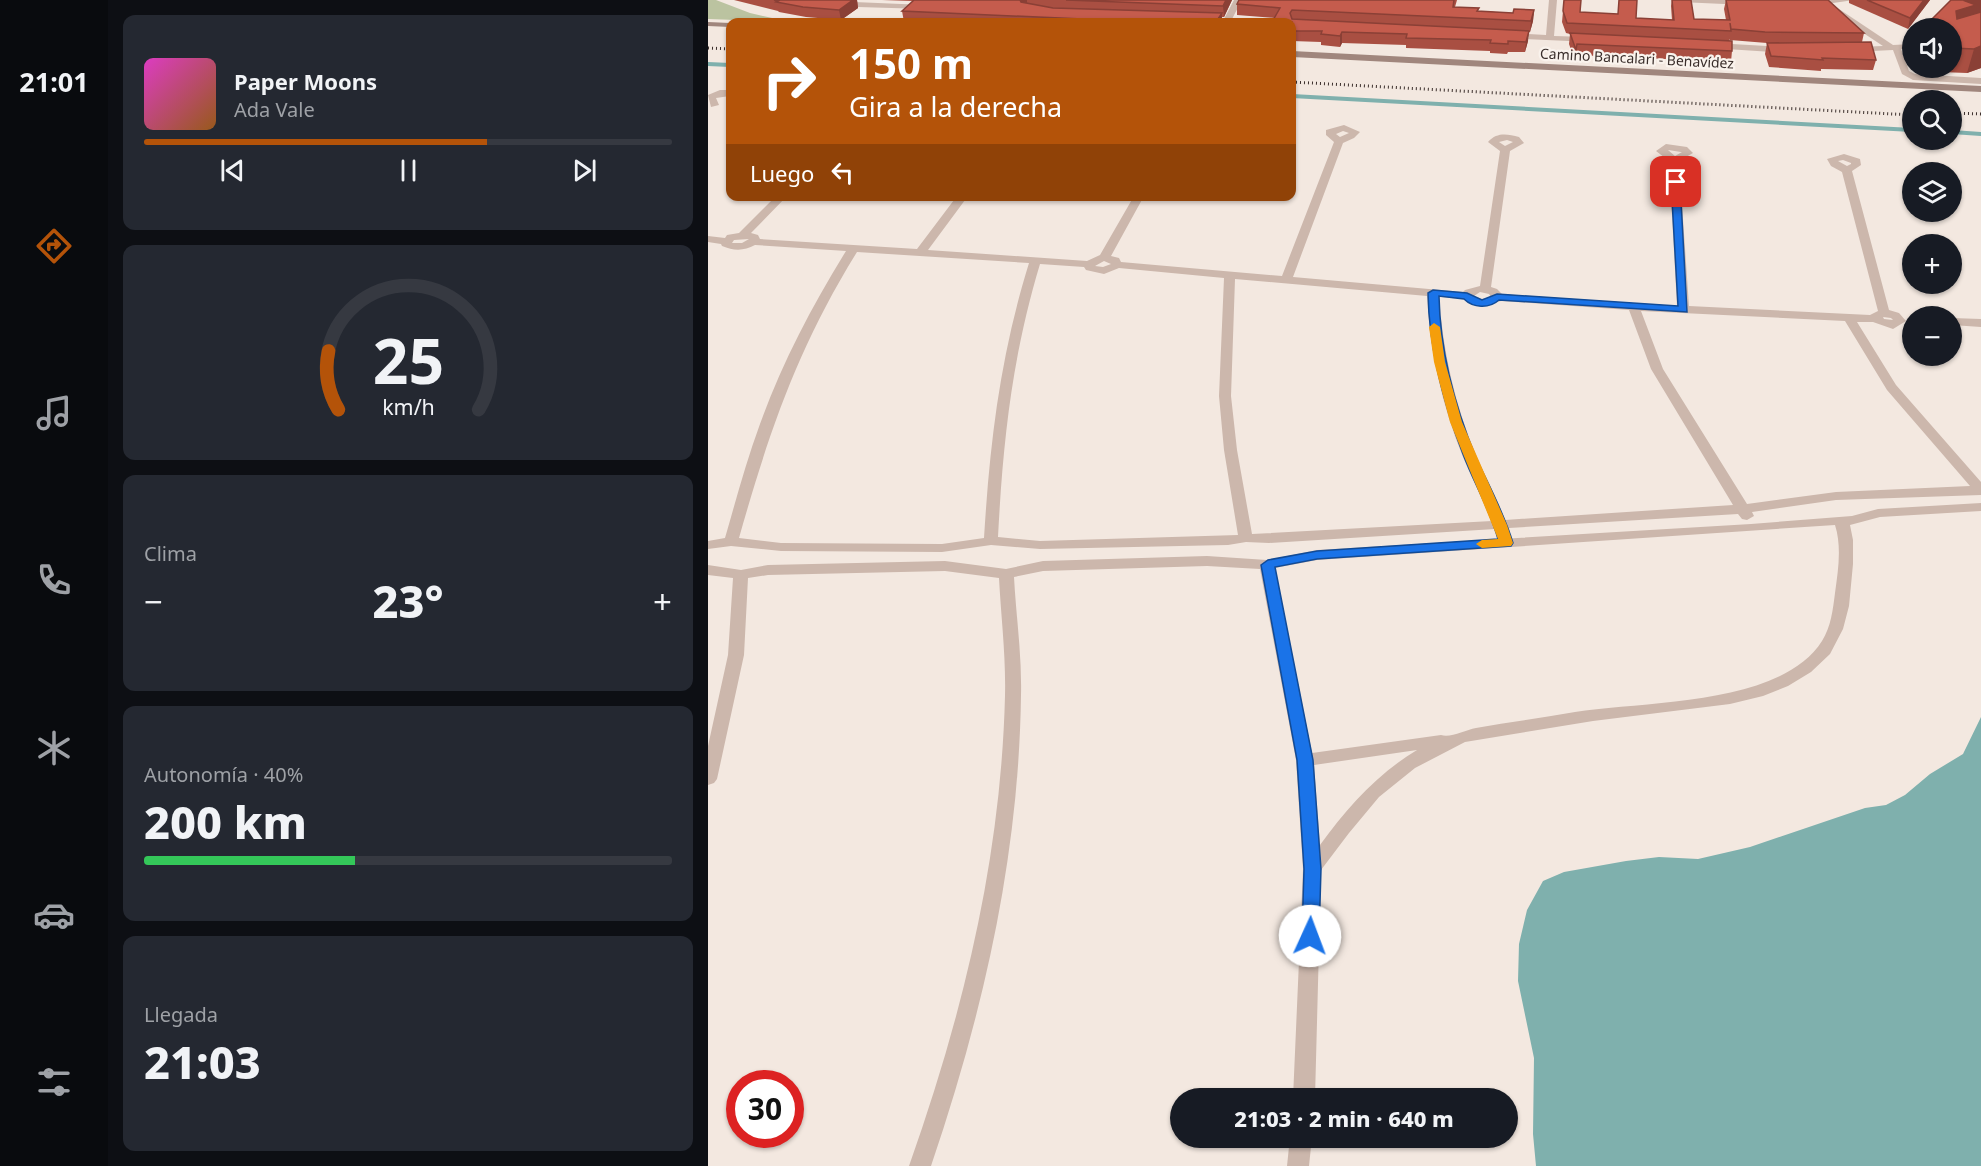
<!DOCTYPE html>
<html lang="es">
<meta charset="utf-8">
<style>
:root{--surface:#171b24;--page:#242831;--text:#f1f3f6;--muted:#9ea1a6;--line:#363941;--accent:#b45309}
body{margin:0;font-family:"Noto Sans",sans-serif;background:var(--page);color:var(--text);height:100vh;display:flex;flex-direction:column;font-size:22px;white-space:nowrap}
*{box-sizing:border-box;margin:0}
p{font-size:20px;color:var(--muted)}
.icon{flex:none;width:33px;height:33px;fill:none;stroke:currentColor;stroke-width:2;stroke-linecap:round;stroke-linejoin:round}
.map{position:relative;flex:1;overflow:hidden}
.sheet{display:flex;flex-direction:column;gap:15px;padding:15px;background:#0d0f14;width:600px}
.sheet>*{flex:none}
.hud{position:absolute;left:18px;top:18px;width:570px;height:183px;border-radius:12px;box-shadow:0 2px 4px #0004;background:#b45309;color:#fff;overflow:hidden}
.buttons{position:absolute;left:1194px;top:18px;display:grid;gap:12px}
.buttons a{display:grid;place-items:center;width:60px;height:60px;border-radius:50%;background:var(--surface);box-shadow:0 2px 4px #0004;font-size:30px}
.speed{position:absolute;left:18px;top:1070px;display:flex;gap:12px;font-size:30px;font-weight:700;text-align:center}
.speed>*{display:grid;place-content:center;width:78px;height:78px;border-radius:50%;background:var(--surface);box-shadow:0 2px 4px #0004;line-height:1}
.speed .limit{border:9px solid #d22;background:#fff;color:#111}
.pin{position:absolute;display:grid;place-items:center;width:51px;height:51px;color:#fff;margin:-26px;border-radius:12px;box-shadow:0 3px 9px #0006}
.me{position:absolute;width:66px;margin:-33px;rotate:2deg;stroke-linejoin:round;filter:drop-shadow(0 0 4px #0008)}
.turn{display:flex;align-items:center;gap:21px;height:126px;padding:0 24px;font-size:27px}
.turn .icon{width:78px;height:78px;stroke-width:2.5}
.turn b{display:block;font-size:42px;line-height:51px}
.then{display:flex;align-items:center;height:57px;padding:0 24px;background:#0003;gap:12px;font-size:22px}
.big{font-size:45px;font-weight:800;line-height:1.1}
.sheet .card{flex:1;display:flex;flex-direction:column;justify-content:center;gap:9px;min-width:0;padding:0 21px;border-radius:12px;background:var(--page)}
.sheet .dial{align-items:center;gap:0}
.dial svg{height:156px;overflow:visible;fill:none;stroke:var(--line);stroke-width:7;stroke-linecap:round;text-anchor:middle}
.dial text{fill:var(--text);stroke:none}
.song{display:flex;align-items:center;gap:18px}
.cover{width:72px;height:72px;border-radius:9px;background:linear-gradient(135deg,hsl(310 70% 55%),hsl(30 70% 35%))}
.played{height:6px;border-radius:3px;background:linear-gradient(90deg,var(--accent) 65%,var(--line) 65%)}
.keys{display:flex;justify-content:space-around;direction:ltr}
.heat{display:flex;justify-content:space-between;align-items:center;font-size:33px;direction:ltr}
.charge{height:9px;border-radius:4px;background:linear-gradient(90deg,#34c759 40%,var(--line) 0)}
.trip{position:absolute;left:462px;top:1088px;width:348px;height:60px;border-radius:30px;background:var(--surface);box-shadow:0 2px 4px #0004;font-weight:800;line-height:60px;text-align:center}
main{display:flex;flex:1;min-height:0}
.tabs{display:flex;flex-direction:column;width:108px;justify-content:space-around;align-items:center;background:#090b0e;color:var(--muted)}
.tabs .icon{width:42px;height:42px}
.tabs .active{color:var(--accent)}
.tabs b{font-size:27px;color:var(--text)}
.map>svg:first-child{display:block}
</style>
<main>
<nav class="tabs">
<b>21:01</b>
<svg class="icon active" aria-label="directions" viewBox="0 0 24 24"><path d="M12 3l9 9-9 9-9-9zM9 14v-3h6M13 9l2 2-2 2"/></svg>
<svg class="icon" aria-label="music" viewBox="0 0 24 24"><path d="M9 18V5l10-2v13"/><circle cx="6" cy="18" r="3"/><circle cx="16" cy="16" r="3"/></svg>
<svg class="icon" aria-label="phone" viewBox="0 0 24 24"><path d="M5 4h4l2 5-3 2q2 4 5 5l2-3 5 2v4C11 20 4 13 5 4z"/></svg>
<svg class="icon" aria-label="climate" viewBox="0 0 24 24"><path d="M12 3v18M4 7l16 10M4 17L20 7"/></svg>
<svg class="icon" aria-label="car" viewBox="0 0 24 24"><path d="M5 17H2v-5l4-1 3-4h7l3 4 3 1v5h-3M9 17h6M6 11h13"/><circle cx="7" cy="17" r="2"/><circle cx="17" cy="17" r="2"/></svg>
<svg class="icon" aria-label="filters" viewBox="0 0 24 24"><path d="M4 7h16M4 17h16"/><circle cx="9" cy="7" r="2"/><circle cx="15" cy="17" r="2"/></svg>
</nav>
<section class="sheet">
<div class="card">
<div class="song"><i class="cover"></i><div><b>Paper Moons</b><p>Ada Vale</p></div></div>
<div class="played"></div>
<div class="keys"><svg class="icon" aria-label="previous" viewBox="0 0 24 24"><path d="M18 5L8 12l10 7zM5 5v14"/></svg><svg class="icon" aria-label="pause" viewBox="0 0 24 24"><path d="M8 5v14M16 5v14"/></svg><svg class="icon" aria-label="next" viewBox="0 0 24 24"><path d="M6 5l10 7-10 7zM19 5v14"/></svg></div>
</div>
<div class="card dial"><svg viewBox="0 0 100 80">
<path d="M14 69A42 42 0 1 1 86 69"/>
<path d="M14 69A42 42 0 0 1 9 39" stroke="#b45309"/>
<text x="50" y="56" font-size="32" font-weight="700">25</text>
<text x="50" y="72" font-size="11">km/h</text>
</svg></div>
<div class="card"><p>Clima</p>
<div class="heat"><a>−</a><b class="big">23°</b><a>+</a></div>
</div>
<div class="card"><p>Autonomía · 40%</p><b class="big">200 km</b><div class="charge"></div></div>
<div class="card"><p>Llegada</p><b class="big">21:03</b></div>
</section>
<div class="map">
<svg width="1273" height="1166" viewBox="0 0 1273 1166">
<rect width="100%" height="100%" fill="#f3e8e0"/>
<!-- green -->
<polygon fill="#bbc3a0" points="0,0 8,0 42,13 82,22 0,19"/>
<!-- water -->
<polygon fill="#7fb0ad" points="1273,717 1273,1166 828,1166 825,1134 826,1058 810,981 811,944 819,910 835,881 856,872 918,861 951,857 990,859 1042,847 1157,808 1178,805 1197,795 1222,774 1255,754"/>
<g fill="none" stroke-linecap="round" stroke-linejoin="round">
<!-- stream -->
<g stroke="#7fb0ad" stroke-width="4">
<polyline points="0,64 22,65"/>
<polyline points="584,96 1204,130"/>
<polyline points="1244,132 1273,134"/>
</g>
<!-- street -->
<g fill="#ccb7ac" fill-rule="evenodd">
<polygon points="99,0 217,5 221,7 217,9 150,7"/>
<polygon points="526,0 534,0 524,19 537,20 541,22 492,21 496,19 516,19"/>
<polygon points="841,0 849,0 846,36 880,37 883,38 883,42 796,38 795,36 799,33 838,35"/>
<polygon points="968,0 1025,0 1042,3 1038,5 972,2"/>
<polygon points="1119,0 1146,0 1104,6 1100,4"/>
<polygon points="1122,7 1128,7 1185,45 1204,44 1204,48 1193,49 1201,71 1207,74 1273,78 1273,84 1205,80 1194,74 1185,50 1144,52 1144,48 1147,47 1175,46 1122,11"/>
<polygon points="1006,43 1078,47 1082,50 1078,53 1003,48 1002,46"/>
<polygon points="12,90 22,90 22,96 8,98 11,105 3,107 0,95"/>
<path d="M636,125L652,132L646,138L635,143L585,277L755,292L757,290L772,286L792,151L780,142C789,132 799,134 811,137L816,143L802,151L783,287L789,289L794,294L969,306L961,161L948,151L958,144L979,147L985,153L971,161L981,306L1162,315L1170,311L1134,172L1123,166L1119,159L1136,154L1152,159L1153,165L1144,171L1181,310L1191,313L1198,321L1185,329L1165,322H1149L1188,385L1273,482V495L1128,500L1044,512L1046,516L1039,520L1034,519L1030,514L801,528L802,533L795,537L790,536L787,529L561,543L538,542L520,545L332,549L283,545L234,552L73,551L23,546L0,549V541L17,538C28,500 38,462 52,424C74,363 104,306 138,251L47,245C36,251 26,251 14,246L13,244L0,242V236L17,238L19,235L31,233L68,196H79L43,233L50,235L52,239L209,249L249,196H260L220,250L379,261L392,255L426,196H436L403,256L411,258L413,262L574,276L626,142L618,135V130ZM635,131L641,133L632,137L628,134ZM799,140L805,142L797,146L791,142ZM960,150L973,152H974L967,156ZM1135,160L1143,163V164L1139,166L1130,161ZM41,239L34,243H24L26,240ZM149,252L321,263C292,357 282,441 276,538L234,544L73,543L31,538C61,432 90,347 149,252ZM396,261L403,264L395,267L387,266ZM332,264L376,267L378,270L396,274L411,268L516,278L511,396L516,450L530,535L332,541L290,537C295,441 304,357 332,264ZM527,279L719,296C722,352 734,406 755,457C764,479 775,499 784,521L544,534L529,450L523,396ZM772,292L781,294L783,297L774,299L766,296ZM731,297L755,299L773,306L793,301L921,310L943,369L1025,505L797,520C789,498 778,478 769,457C747,406 735,352 731,297ZM933,311L1137,321L1179,390L1262,486L1128,492L1039,504L955,369ZM1175,317L1183,318L1185,320L1176,319Z"/>
<polygon points="1244,318 1273,319 1273,327 1244,325"/>
<path d="M1273,503V511L1172,517L1142,525L1145,540V564L1141,606L1135,629L1122,654L1103,672L1080,686L1055,696L1022,704L885,721L757,742L707,768L671,797L641,833L613,870L607,1098H585L595,869L588,760L552,569L499,566L335,571L306,577C308,616 314,655 313,695C311,857 275,1013 223,1166H201C255,1014 293,858 297,696C298,656 293,617 291,578L237,571L60,575L40,578L36,655L9,779L6,783L0,785V746L20,655L25,578L0,575V565L33,570L60,565L237,561L298,569L335,561L499,556L559,560L609,550L1043,524L1144,516L1170,509ZM1127,525C1134,547 1130,571 1127,593C1125,609 1123,627 1114,641C1073,706 936,701 867,712C834,718 801,722 768,728C757,730 743,738 733,735L604,753L567,568L609,560ZM709,750C669,774 639,808 612,845L606,765Z"/>
<polygon points="582,1137 604,1137 601,1166 579,1166"/>
</g>
<!-- secondary -->
<g fill="#a0867d" fill-rule="evenodd">
<polygon points="0,22 22,23 22,27 0,26"/>
<polygon points="584,51 1273,86 1273,92 584,57"/>
</g>
<!-- rail -->
<g stroke="#3a2e2b" stroke-width="3" stroke-dasharray="1 3" stroke-linecap="butt">
<polyline points="0,48 22,49"/>
<polyline points="584,82 1204,115"/>
<polyline points="1244,113 1273,114"/>
</g>
</g>
<!-- wall -->
<g fill="#a94f42">
<polygon points="26,0 149,0 150,8 133,20 98,17 71,12 70,11"/>
<polygon points="174,0 524,0 516,17 514,17 514,22 196,22 194,11 205,1"/>
<polygon points="531,0 749,0 747,7 770,11 805,13 826,10 825,21 822,32 820,32 820,41 817,52 800,52 799,54 782,53 782,51 698,48 698,45 634,43 632,47 613,45 613,42 584,41 584,22 567,18 529,15 529,4"/>
<polygon points="856,0 872,12 928,18 964,20 963,6 964,0 983,0 986,19 1018,20 1016,9 1018,0 1156,33 1154,42 1168,60 1165,70 1113,69 1113,71 1061,67 1057,54 1059,43 1022,40 1022,39 1021,41 1024,51 1023,62 868,55 867,61 861,44 862,34 858,33 854,22"/>
<polygon points="1141,0 1222,0 1200,29 1141,3"/>
<polygon points="1273,0 1273,68 1259,73 1232,72 1230,68 1244,68 1244,28"/>
</g>
<!-- shaded-wall -->
<g fill="#8a4036">
<polygon points="145,0 149,0 150,8 133,20 131,10"/>
<polygon points="312,0 319,0 319,6 313,9"/>
<polygon points="518,0 524,0 516,17 515,6"/>
<polygon points="1216,0 1222,0 1200,29 1202,18"/>
<polygon points="1259,0 1273,0 1273,13 1244,34 1248,11 1257,1"/>
<polygon points="826,10 825,21 822,32 823,21"/>
<polygon points="514,13 514,22 508,22"/>
<polygon points="821,31 820,41 817,52 818,42"/>
<polygon points="634,32 634,43 632,47 632,36"/>
<polygon points="1273,46 1273,68 1259,73 1266,49"/>
</g>
<!-- building -->
<g fill="#c55c4d" stroke="#8a4036" stroke-width="1.5">
<polygon points="66,0 145,0 131,10 95,7 68,2 70,1"/>
<polygon points="206,0 312,0 313,2 345,8 514,13 508,22 441,22 194,11"/>
<polygon points="358,0 518,0 515,6"/>
<polygon points="531,0 746,0 745,7 771,8 769,11 805,13 806,9 826,10 823,21 584,10 582,13 584,19 821,31 818,42 800,41 800,44 782,43 783,40 698,38 699,34 634,32 632,36 613,34 614,31 584,31 584,22 564,22 572,8 529,4"/>
<polygon points="856,0 873,0 872,12 910,14 911,0 929,0 928,18 966,20 964,0 983,0 986,19 1022,20 1018,0 1120,0 1156,33 1057,32 1023,29 1022,23 1023,31 859,23 855,11"/>
<polygon points="1159,0 1216,0 1202,18"/>
<polygon points="1243,0 1259,0 1257,1 1268,5 1248,11 1249,19 1273,12 1273,46 1266,49 1244,48 1244,28 1215,28"/>
<polygon points="862,33 1024,41 1024,51 869,44 868,50"/>
<polygon points="1163,42 1168,60 1114,58 1115,60 1063,56 1059,43"/>
</g>
<!-- route -->
<path fill="#1a73e8" stroke="#114b97" stroke-width="1.5" d="M968,179L972,182L979,312L791,300C781,309 765,308 756,299L731,296C732,352 747,407 768,458C781,486 796,513 805,543L803,546L609,559L567,567L605,760L613,869L611,936L609,941L602,944L596,941L594,936L596,869L589,760L553,565L560,560L609,551L790,539C782,510 766,483 755,454C735,402 721,349 720,293L725,290L759,293L774,300L789,294L970,306L963,182Z"/>
<!-- slow -->
<polygon fill="#f59e0b" points="726,323 732,327 737,362 754,422 799,525 805,543 803,546 774,548 768,544 774,540 790,539 742,422 726,362 721,327"/>
<g text-anchor="middle" dominant-baseline="central" stroke-width="4.5" stroke-linejoin="round" paint-order="stroke">
<!-- far-street labels -->
<g font-size="14" fill="#3a2e2b" stroke="#faf3ed">
<text transform="translate(929 58) rotate(3)">Camino Bancalari - Benavídez</text>
</g>
</g>
</svg>
<div class="buttons">
<a><svg class="icon" aria-label="sound" viewBox="0 0 24 24"><path d="M4 9h4l5-4v14l-5-4H4zM17 9q2 3 0 6"/></svg></a>
<a><svg class="icon" aria-label="search" viewBox="0 0 24 24"><circle cx="10" cy="10" r="6"/><path d="M15 15l6 6"/></svg></a>
<a><svg class="icon" aria-label="layers" viewBox="0 0 24 24"><path d="M12 4l9 5-9 5-9-5zM3 14l9 5 9-5"/></svg></a>
<a>+</a>
<a>−</a>
</div>
<div class="speed"><div class="limit">30</div></div>
<div class="pin" style="left:968px;top:182px;background:#d93025"><svg class="icon" aria-label="arrive" viewBox="0 0 24 24"><path d="M6 21V4h12l-3 4 3 4H6"/></svg></div>
<svg class="me" style="left:602px;top:936px" viewBox="-20 -20 40 40"><circle r="19" fill="#fff"/><path d="M0-13L10 11 0 6-10 11z" fill="#1a73e8"/></svg>
<div class="trip">21:03 · 2 min · 640 m</div>
<div class="hud">
<div class="turn"><svg class="icon" aria-label="right" viewBox="0 0 24 24"><path d="M7 20v-9h11M14 6l5 5-5 5"/></svg><div><b>150 m</b>Gira a la derecha</div></div>
<div class="then">Luego<svg class="icon" aria-label="left" viewBox="0 0 24 24"><path d="M17 20v-9H6M10 6l-5 5 5 5"/></svg></div>
</div>
</div>
</main>
